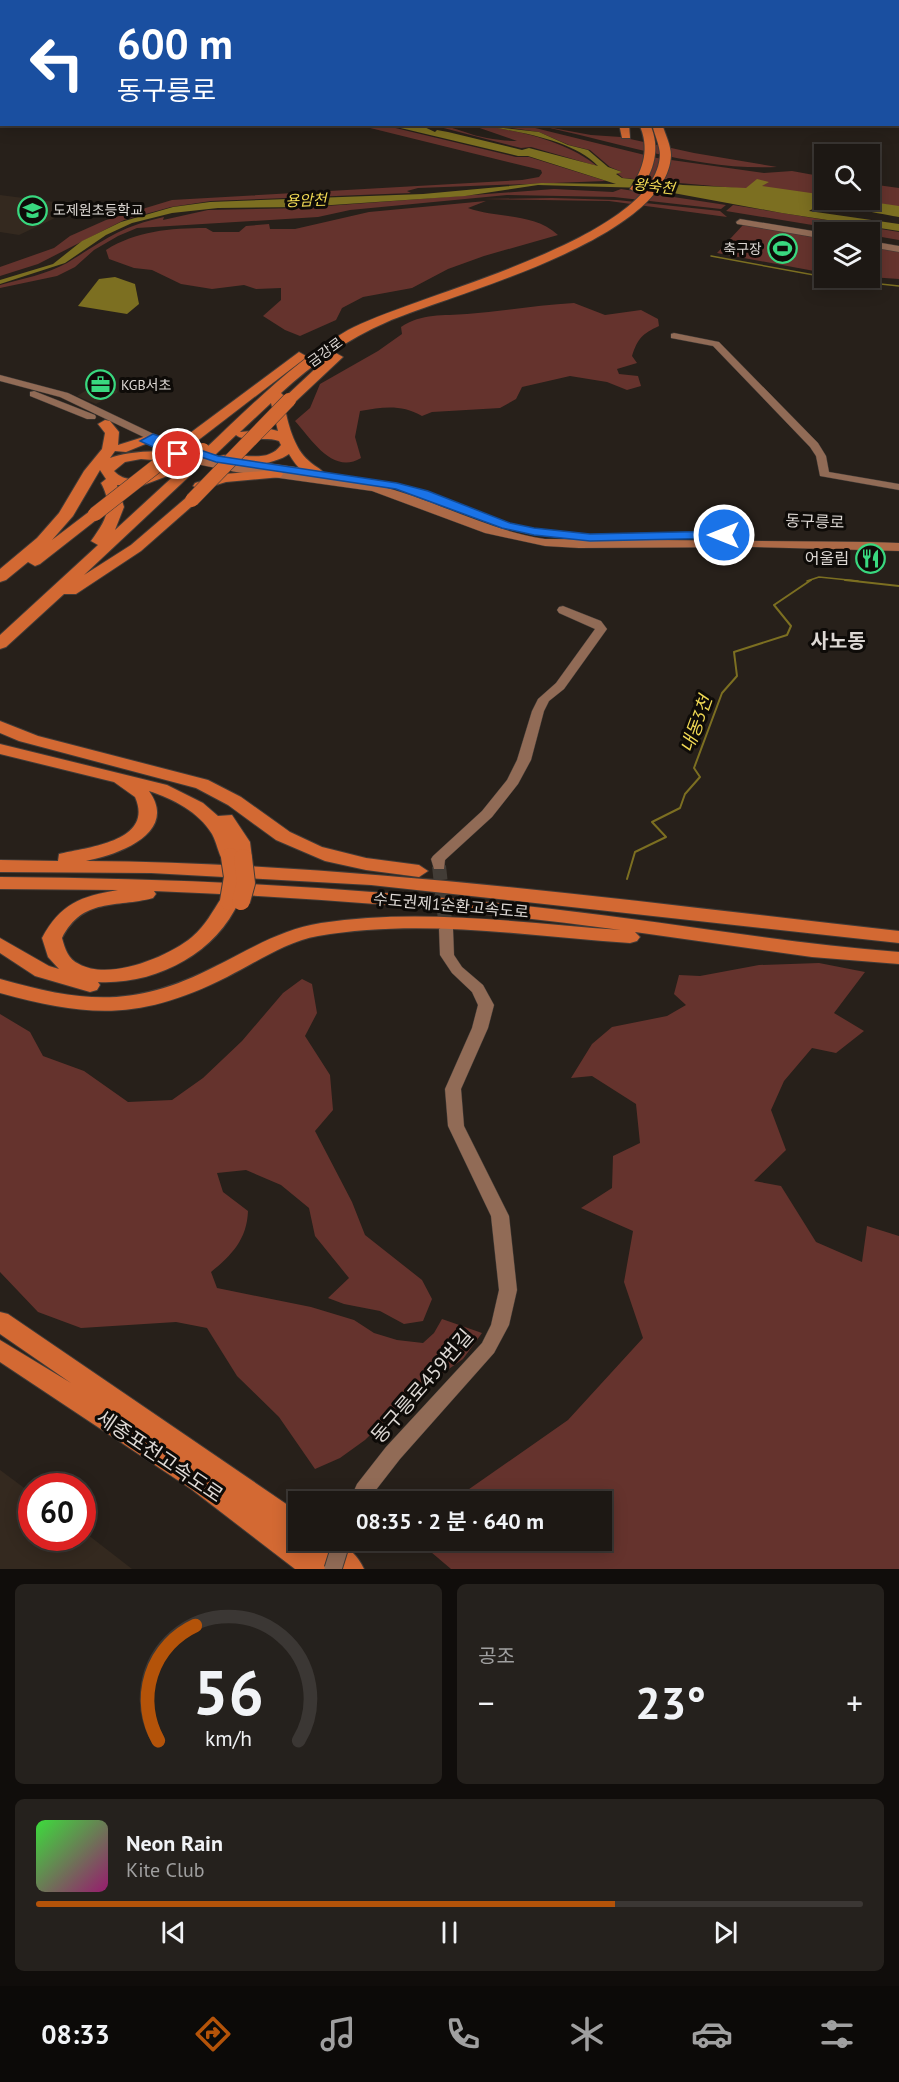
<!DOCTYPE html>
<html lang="ko">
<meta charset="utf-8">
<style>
:root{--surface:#1d1814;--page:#25211d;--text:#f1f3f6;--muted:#a0a0a0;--line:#3b3734;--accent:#b45309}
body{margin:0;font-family:"PT Sans","Noto Sans KR",sans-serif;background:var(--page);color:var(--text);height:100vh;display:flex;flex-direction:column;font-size:22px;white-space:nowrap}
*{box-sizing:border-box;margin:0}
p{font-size:20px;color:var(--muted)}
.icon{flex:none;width:33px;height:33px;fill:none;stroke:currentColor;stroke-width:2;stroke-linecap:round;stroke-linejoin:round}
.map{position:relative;height:1569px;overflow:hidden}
.panel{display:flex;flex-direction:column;gap:15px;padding:15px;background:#100d0b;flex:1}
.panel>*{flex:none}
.guide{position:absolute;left:0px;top:0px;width:900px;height:126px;box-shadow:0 3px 15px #0003,0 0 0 2px var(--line);background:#1a4fa0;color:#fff;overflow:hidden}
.controls{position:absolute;left:814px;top:144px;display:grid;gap:12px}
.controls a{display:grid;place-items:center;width:66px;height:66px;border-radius:0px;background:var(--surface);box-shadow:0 3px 15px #0003,0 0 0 2px var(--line);font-size:30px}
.speed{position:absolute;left:18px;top:1473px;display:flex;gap:12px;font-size:30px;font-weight:700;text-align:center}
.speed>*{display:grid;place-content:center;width:78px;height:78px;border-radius:50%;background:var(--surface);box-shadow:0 3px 15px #0003,0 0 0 2px var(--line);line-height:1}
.speed .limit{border:9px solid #d22;background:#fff;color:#111}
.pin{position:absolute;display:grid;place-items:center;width:51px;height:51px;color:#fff;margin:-26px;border:3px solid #fff;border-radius:50%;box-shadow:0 2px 6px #0007}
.me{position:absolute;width:66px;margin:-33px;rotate:270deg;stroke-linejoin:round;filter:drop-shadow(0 0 4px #0008)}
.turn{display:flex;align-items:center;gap:21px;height:126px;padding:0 18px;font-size:27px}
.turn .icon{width:78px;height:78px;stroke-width:2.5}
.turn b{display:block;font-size:42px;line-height:51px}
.big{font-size:45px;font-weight:600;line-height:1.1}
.panel .widget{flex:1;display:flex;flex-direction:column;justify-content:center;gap:9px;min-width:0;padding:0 21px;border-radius:9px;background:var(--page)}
.panel .dial{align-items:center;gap:0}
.dial svg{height:156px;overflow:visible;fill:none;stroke:var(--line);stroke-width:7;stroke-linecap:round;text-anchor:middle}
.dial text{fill:var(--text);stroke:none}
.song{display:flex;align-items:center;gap:18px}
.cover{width:72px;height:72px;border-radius:9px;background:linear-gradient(135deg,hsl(120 70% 55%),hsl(320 70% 35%))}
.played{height:6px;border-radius:3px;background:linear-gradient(90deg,var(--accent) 70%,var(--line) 70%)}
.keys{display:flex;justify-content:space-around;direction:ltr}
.heat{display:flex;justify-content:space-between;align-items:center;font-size:33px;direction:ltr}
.panel .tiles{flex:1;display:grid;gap:15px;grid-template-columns:1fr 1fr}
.widget:last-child{grid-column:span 2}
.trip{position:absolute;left:288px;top:1491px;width:324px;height:60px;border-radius:0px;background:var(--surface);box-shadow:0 3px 15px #0003,0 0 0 2px var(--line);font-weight:600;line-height:60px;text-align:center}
.menu{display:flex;height:96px;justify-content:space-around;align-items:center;background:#0c0a08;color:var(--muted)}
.menu .icon{width:42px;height:42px}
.menu .current{color:var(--accent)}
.menu b{font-size:27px;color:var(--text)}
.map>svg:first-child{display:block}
</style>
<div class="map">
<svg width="899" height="1569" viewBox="0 0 899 1569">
<rect width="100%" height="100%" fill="#27201a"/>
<!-- built -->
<g fill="#34291f">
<polygon points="0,195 70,204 53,219 19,235 0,232"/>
<polygon points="103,380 113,384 118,392 96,404 77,396"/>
<polygon points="0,1470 31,1493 32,1538 82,1538 83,1531 132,1569 0,1569"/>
</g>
<!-- green -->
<g fill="#65332d">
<polygon points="358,125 383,125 516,157 529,157 606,181 418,188 407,191 411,193 211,201 171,207 124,220 38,264 0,276 0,267 54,248 70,236 106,220 172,200 522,180 539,177 542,173 541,170"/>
<path d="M432,125C445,124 453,129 465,132C480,138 502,141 517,141L471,125C511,128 566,140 597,166L531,147L521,148Z"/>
<polygon points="492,125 523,125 657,158 764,173 792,171 825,177 825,196 623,178 617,173 622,172 610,167 590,150 569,145 539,132"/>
<path d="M536,125L591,135L621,137L694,153L777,167C696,171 615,141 536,125Z"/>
<polygon points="870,184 899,188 899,207 860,200 870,200"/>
<path d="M554,189L613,192L621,189L726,205L721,209L614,197L507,195L350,210L318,217L137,228L118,236L94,250L75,267L57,276L0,288V285C22,279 47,274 67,263C105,240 119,227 164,217L163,220L208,210L300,208Z"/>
<polygon points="552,198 617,200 720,211 727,217 609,201 483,199"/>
<path d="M486,201L468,208C498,219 533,212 558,235L484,256L448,269L412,288L363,297L342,308L336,320L300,336L285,330L263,316L281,300V288L256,289L244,285L212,289L181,284L152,270L134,268L109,259L106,250C136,231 170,228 206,228L213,232H239L246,226L269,224L270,229H295L369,212Z"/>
<polygon points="733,205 899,232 899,240 870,235 870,232 855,232 726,211"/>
<polygon points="743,225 825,239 825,273 717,253"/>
<polygon points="870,246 899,251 899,279 870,277"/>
<path d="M574,303L605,315L641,310L658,319L659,326C642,334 638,338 632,356L637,363L617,369L619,374L638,376L641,386L627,390L607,382L570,376L522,387L516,399L500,408L432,412L422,416C401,404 383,407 360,411L355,437L361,458C333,475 312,440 295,421L310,408L320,384L378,351L402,334L401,327C422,313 443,316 467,314C503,311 538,305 574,303Z"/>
<polygon points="819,963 865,972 834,1013 864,1031 836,1053 812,1048 784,1081 771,1110 786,1150 754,1181 781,1186 816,1242 862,1262 867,1226 899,1236 899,1569 451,1569 418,1541 602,1540 602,1502 452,1501 568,1420 643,1338 624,1282 633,1231 581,1208 612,1188 613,1156 640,1143 636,1104 592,1076 571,1078 592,1044 612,1027 667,1016 686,1005 674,994 679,975 700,976 759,965"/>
<path d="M302,979L312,984L317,1013L305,1036L330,1075L333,1110L315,1131L352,1202L365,1235L422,1280L432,1299L423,1321L404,1324L380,1311L344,1304L328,1298L349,1278L315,1236L309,1208L281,1185L246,1170L217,1173L223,1192L248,1211C247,1239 232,1255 211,1272L217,1288L311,1307L354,1320L374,1333L397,1340L423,1343L434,1333L442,1319L482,1333L463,1359L409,1397L365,1440L340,1458L315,1469L279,1417L237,1376L207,1328L176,1322L81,1328L38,1312L0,1272V1014L30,1032L43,1056L84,1071L128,1102L172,1100L203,1078L242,1041L283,993Z"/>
</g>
<!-- water -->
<g fill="#7c6f21">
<path d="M388,125H420L435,132L437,130L448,132L522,150L529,148L598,166C572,139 515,131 478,125L539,132L568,145L588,150L608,167L622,172L616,174L622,178L683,185L746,188L757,179L769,182L762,186L825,195V200H870L872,197L879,200L871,201L872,202L899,206V217C880,214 823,201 809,211L899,224V231L782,213L646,188L538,185L465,196L302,207L218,208L172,213L132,223L106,235L65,263L0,284V280L53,264L82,241L121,222L173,207L210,202L423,194L541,183L616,184L528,156H518Z"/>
<polygon points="115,277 135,284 139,304 127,314 78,306 99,279"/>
</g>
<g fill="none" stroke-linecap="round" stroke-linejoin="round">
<!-- stream-far1 -->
<g stroke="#7c6f21" stroke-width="1.5">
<polyline points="711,256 825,277"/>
<polyline points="825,278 899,286"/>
<polyline points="807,581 819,577 858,581"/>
</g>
<!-- stream -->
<g stroke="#7c6f21" stroke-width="2">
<polyline points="845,580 899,586"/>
<polyline points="627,879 635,852 666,837 652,822 680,808 685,794 700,777 694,768 722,693 737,676 734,652 787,635 791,626 774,605 811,580"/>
</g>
<!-- secondary-tunnel -->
<polyline stroke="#423c36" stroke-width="14" stroke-dasharray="14 7" stroke-linecap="butt" points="439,866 446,929"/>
<defs>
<g id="secondary">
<polygon points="740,219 825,233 825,239 737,224 736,222"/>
<polygon points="870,241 899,246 899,252 870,247"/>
<polygon points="674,333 719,342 818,443 826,456 829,472 899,484 899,490 820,476 816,456 810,447 713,346 671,338 671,334"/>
<polygon points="0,375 68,393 162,438 192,449 217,456 317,470 322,473 317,476 216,462 184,453 154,442 60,397 0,381"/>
<polygon points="34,391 95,415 96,417 95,419 87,419 30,396 30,392"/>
<polygon points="563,606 601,621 607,629 564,689 549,701 544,711 531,760 518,784 492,817 445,860 444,869 434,869 431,859 433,856 482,811 507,780 517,760 532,711 538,699 556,683 595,629 559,613 557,610 559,607"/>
<polygon points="446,924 453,929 454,955 462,967 483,985 494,1005 488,1028 461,1089 464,1126 509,1216 517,1290 509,1325 494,1353 400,1459 372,1495 369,1502 349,1502 357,1484 386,1447 482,1343 491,1325 499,1290 491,1216 448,1126 445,1089 472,1028 478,1005 472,992 452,973 440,955 439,929"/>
</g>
<path id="primary" d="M190,455C251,469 314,470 375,485C433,498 485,530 545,539L870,542L899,543V551L752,547L579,548L545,546L485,533L372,491L236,472L186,462V456Z"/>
<g id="highway">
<polygon points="453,0 464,0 465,2 454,2"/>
<polygon points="619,124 629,124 630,138 622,138"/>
<path d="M639,124H650C661,149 654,170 640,191L636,192L630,189C644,168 650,148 639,124Z"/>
<path d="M652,124H662C665,133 671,146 671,155C668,240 451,294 387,322C347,339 313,364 281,393L285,397L331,354L336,353L343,357L294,403H284C287,421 294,449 309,461C314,466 320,468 324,473L322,476C307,480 296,466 289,454C275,465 226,472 214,460C228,445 264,469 281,445L279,441C265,436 246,443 236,435L215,455H205V449C250,407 294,361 348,330C414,294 656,241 660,155C660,146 654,133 652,124ZM271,403L278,431L270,429L240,432Z"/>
<polygon points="299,352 306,356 304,359 192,445 182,445 182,439"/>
<path d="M105,420L110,421L119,432L118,445L153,434L160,438L126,452L115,451L110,458C125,451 179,447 190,458L180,462L197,469L84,575L131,545L187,497H197L199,500L141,551L76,594H64L6,647L0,649V635L98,545L91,541C106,520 114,507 101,483L106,479L100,470L73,516L52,540L90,511H100L102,514L100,517L40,564L35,566L28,562L6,580L0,582V569L37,538L59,513L84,471L102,449L105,433L98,424ZM141,459L177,462C157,468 133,491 114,471L125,462ZM178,472L115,530L124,507L117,485L141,486Z"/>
<polygon points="276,470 281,471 283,474 281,477 226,482 200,490 193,486 195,483 224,474"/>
<polygon points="0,721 38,736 208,780 241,797 290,832 322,847 366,858 419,865 428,871 419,877 366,870 325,861 276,840 228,805 196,788 19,741 0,733"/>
<path d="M0,744L167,785L203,803L218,816L232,815L250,842L252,858L243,864L223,861C218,853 217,843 212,834C199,812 173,799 149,791C179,833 118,855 86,861C358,863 629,901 899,931V943L371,885L151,873L0,872V860L58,861L59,854C86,847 155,842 135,797L114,782L0,754Z"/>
<path d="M0,877C185,878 369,888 552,909C668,922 783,943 899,952V964L812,957L635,932L640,937L637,941L630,943C527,936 421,918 318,936C285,942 257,962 227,977C142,1020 90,1018 0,993V979C85,1003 135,1008 216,966C250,949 282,929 321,923C421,908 521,923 621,930C466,909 310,897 154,891L156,894L153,898C116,908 83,897 62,938C65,949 68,959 79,964C109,981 168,957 192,937C206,925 212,912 222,897H236L239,901C216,954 155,985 98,982L100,985L97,990L90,992L35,976L0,953V938L49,966L59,969L48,957L42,938C60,904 81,896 118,890L0,889Z"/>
<path d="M0,1312L8,1314L298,1512V1537L292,1535L306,1546L303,1540C330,1540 351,1541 364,1569H332L325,1563L327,1569H295L191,1489L0,1362V1340L71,1383L0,1334Z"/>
</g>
</defs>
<!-- secondary casing -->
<use href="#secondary" stroke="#413b37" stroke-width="1"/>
<!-- primary casing -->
<use href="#primary" stroke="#413b37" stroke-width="1"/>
<!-- highway casing -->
<use href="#highway" stroke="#413b37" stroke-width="2"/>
<!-- secondary -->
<use href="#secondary" fill="#916b56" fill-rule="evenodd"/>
<!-- primary -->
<use href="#primary" fill="#ad6a47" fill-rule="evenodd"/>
<!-- highway -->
<use href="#highway" fill="#d36933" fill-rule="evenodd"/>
<defs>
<polyline id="secondary-bridge" points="333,1569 342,1540"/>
<g id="highway-bridge-far1">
<polyline points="178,466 203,450"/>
<polyline points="192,500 289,400"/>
<polyline points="95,514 187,442"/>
</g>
<g id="highway-bridge">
<polyline points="229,901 233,877 230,857"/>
<polyline points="241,901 246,883 243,858"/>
</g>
</defs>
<!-- secondary-bridge casing -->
<use href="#secondary-bridge" stroke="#413b37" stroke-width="19" stroke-linecap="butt"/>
<!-- highway-bridge-far1 casing -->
<use href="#highway-bridge-far1" stroke="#413b37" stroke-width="15" stroke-linecap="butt"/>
<!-- highway-bridge casing -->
<use href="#highway-bridge" stroke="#413b37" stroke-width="20" stroke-linecap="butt"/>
<!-- secondary-bridge -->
<use href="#secondary-bridge" stroke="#916b56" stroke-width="17"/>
<!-- highway-bridge-far1 -->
<use href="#highway-bridge-far1" stroke="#d36933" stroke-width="14"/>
<!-- highway-bridge -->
<use href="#highway-bridge" stroke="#d36933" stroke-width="18"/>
</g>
<!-- route -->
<polygon fill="#1a73e8" stroke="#114b97" stroke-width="1.5" points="153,434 218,456 397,483 428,491 510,523 534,528 590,534 724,531 730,535 724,538 590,541 534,535 502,528 396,489 216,462 165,445 184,454 175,457 140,441"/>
<!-- icons -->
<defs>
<symbol id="school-ring" viewBox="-11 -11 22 22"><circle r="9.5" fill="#0e0b08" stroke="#39d87f" stroke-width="1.5"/><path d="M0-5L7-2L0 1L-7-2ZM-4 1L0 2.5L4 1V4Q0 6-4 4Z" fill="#39d87f"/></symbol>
<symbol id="stadium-ring" viewBox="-11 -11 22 22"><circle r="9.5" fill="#0e0b08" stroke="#39d87f" stroke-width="1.5"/><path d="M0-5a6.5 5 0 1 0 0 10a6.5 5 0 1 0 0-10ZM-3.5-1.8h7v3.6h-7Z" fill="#39d87f"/></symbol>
<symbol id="office-ring" viewBox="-11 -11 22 22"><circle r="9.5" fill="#0e0b08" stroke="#39d87f" stroke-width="1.5"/><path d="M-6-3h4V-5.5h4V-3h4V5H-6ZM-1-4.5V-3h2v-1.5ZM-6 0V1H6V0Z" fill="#39d87f"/></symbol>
<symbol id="restaurant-ring" viewBox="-11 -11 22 22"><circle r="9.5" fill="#0e0b08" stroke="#39d87f" stroke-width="1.5"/><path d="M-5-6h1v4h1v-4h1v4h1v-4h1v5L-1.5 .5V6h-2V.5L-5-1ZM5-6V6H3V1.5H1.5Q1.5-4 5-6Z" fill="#39d87f"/></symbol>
</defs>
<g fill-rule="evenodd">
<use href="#school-ring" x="16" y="194" width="33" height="33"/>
<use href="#stadium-ring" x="766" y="232" width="33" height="33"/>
<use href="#office-ring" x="84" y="368" width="33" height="33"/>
<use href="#restaurant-ring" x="854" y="542" width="33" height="33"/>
</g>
<g text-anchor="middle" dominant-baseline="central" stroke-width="6" stroke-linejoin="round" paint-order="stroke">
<!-- far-poi labels -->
<g font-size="14" fill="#ddd8d4" stroke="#0e0b08" text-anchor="start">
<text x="53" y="210">도제원초등학교</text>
<text x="762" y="249" text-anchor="end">축구장</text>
<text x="121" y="385">KGB서초</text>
</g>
<!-- far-street labels -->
<g font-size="14" fill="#ddd8d4" stroke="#0e0b08">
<text transform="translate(325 352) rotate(-36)">금강로</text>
</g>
<!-- far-water labels -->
<g font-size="15" font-style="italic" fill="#f0d954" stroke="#0e0b08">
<text transform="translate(654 186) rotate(7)">왕숙천</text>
<text transform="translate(306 200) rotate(-2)">용암천</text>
</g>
<!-- street labels -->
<g font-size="16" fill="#ddd8d4" stroke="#0e0b08">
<text transform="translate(815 521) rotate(2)">동구릉로</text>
<text transform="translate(451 905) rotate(5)">수도권제1순환고속도로</text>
</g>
<!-- poi labels -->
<g font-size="16" fill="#ddd8d4" stroke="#0e0b08" text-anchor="end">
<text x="849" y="558">어울림</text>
</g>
<!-- water labels -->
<g font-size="18" font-style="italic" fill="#f0d954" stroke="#0e0b08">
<text transform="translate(696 724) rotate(-70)">내동3천</text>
</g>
<!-- quarter labels -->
<g font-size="20" font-weight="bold" fill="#ddd8d4" stroke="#0e0b08">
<text x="838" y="641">사노동</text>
</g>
<!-- near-street labels -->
<g font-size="20" fill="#ddd8d4" stroke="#0e0b08">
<text transform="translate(422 1386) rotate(-49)">동구릉로459번길</text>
<text transform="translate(160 1456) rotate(34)">세종포천고속도로</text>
</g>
</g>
</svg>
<div class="controls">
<a><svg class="icon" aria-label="search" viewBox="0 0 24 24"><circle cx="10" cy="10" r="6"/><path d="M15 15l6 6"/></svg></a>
<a><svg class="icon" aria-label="layers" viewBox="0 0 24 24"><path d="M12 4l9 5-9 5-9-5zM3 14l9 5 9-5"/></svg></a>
</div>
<div class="speed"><div class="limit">60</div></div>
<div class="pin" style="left:178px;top:454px;background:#d93025"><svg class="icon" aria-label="arrive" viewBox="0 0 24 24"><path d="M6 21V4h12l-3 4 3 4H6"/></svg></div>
<svg class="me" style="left:724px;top:535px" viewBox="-20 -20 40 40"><circle r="17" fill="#1a73e8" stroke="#fff" stroke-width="3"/><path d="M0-11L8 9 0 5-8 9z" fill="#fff"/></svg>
<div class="trip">08:35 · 2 분 · 640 m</div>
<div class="guide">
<div class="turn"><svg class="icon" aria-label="left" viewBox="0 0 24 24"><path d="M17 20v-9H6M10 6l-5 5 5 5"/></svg><div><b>600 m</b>동구릉로</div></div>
</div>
</div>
<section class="panel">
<div class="tiles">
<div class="widget dial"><svg viewBox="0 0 100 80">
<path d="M14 69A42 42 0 1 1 86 69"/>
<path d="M14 69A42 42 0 0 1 33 10" stroke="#b45309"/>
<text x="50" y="56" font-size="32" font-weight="700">56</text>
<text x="50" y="72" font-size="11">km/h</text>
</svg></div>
<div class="widget"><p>공조</p>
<div class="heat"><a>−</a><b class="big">23°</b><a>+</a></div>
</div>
<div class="widget">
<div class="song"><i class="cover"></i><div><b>Neon Rain</b><p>Kite Club</p></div></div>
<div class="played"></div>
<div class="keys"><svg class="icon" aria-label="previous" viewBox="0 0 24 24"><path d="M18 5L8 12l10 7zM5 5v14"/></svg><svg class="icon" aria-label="pause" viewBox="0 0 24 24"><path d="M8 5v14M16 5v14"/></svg><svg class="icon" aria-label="next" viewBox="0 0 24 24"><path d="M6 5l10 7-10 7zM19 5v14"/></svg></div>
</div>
</div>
</section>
<nav class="menu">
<b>08:33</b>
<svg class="icon current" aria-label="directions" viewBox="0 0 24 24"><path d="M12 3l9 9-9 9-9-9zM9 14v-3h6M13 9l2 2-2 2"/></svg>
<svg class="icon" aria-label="music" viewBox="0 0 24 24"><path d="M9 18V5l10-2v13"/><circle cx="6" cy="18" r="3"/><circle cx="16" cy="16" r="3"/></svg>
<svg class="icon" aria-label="phone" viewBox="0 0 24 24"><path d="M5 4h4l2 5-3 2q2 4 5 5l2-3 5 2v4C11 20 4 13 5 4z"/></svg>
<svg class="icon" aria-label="climate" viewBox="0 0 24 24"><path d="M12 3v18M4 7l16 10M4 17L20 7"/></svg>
<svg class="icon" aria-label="car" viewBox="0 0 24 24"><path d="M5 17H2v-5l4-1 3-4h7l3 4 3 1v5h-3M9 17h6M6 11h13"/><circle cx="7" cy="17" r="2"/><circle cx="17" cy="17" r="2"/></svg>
<svg class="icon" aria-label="filters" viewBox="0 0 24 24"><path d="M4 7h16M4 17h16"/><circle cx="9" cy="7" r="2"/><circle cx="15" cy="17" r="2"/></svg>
</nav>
